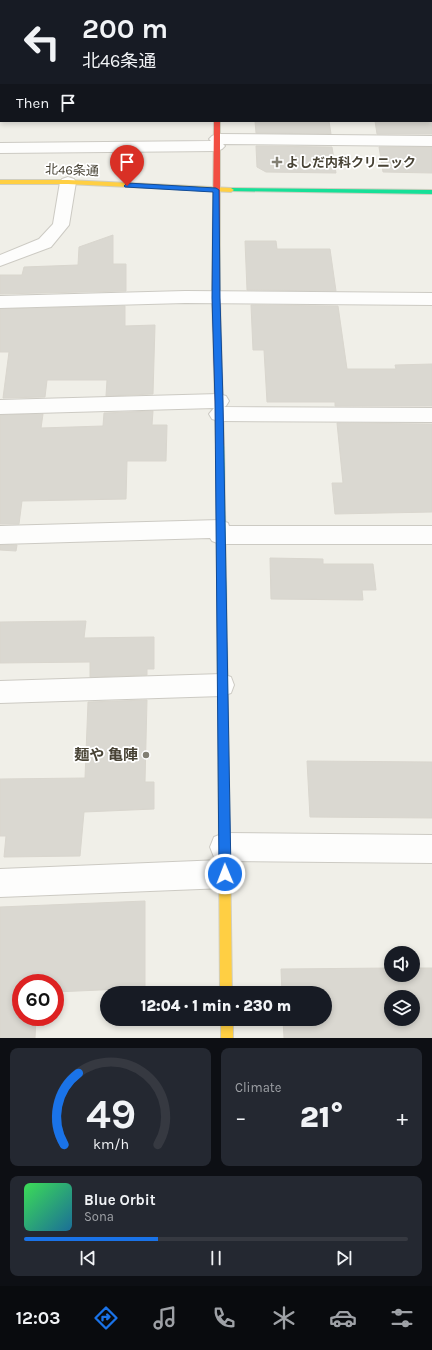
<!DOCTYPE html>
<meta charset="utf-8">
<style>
:root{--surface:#171b24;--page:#242831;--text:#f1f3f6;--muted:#9ea1a6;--line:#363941;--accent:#1a73e8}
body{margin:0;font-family:Karla,"Noto Sans JP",sans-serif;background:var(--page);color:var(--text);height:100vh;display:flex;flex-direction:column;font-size:15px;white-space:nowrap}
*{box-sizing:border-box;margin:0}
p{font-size:13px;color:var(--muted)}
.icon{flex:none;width:22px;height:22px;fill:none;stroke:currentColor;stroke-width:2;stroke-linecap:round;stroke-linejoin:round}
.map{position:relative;height:1038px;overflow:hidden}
.sheet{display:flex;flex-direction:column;gap:10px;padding:10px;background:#0d0f14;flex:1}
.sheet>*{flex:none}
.guide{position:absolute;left:0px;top:0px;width:432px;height:122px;box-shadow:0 2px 6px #0003;background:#171b24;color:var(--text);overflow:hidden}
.controls{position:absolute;left:384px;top:946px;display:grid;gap:8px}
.controls a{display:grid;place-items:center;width:36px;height:36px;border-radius:50%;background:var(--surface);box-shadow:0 2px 6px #0003;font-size:20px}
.speed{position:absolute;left:12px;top:974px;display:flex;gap:8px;font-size:20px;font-weight:700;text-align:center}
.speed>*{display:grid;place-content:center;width:52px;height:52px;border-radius:50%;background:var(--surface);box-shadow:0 2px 6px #0003;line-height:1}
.speed .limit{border:6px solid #d22;background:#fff;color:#111}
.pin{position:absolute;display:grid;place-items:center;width:34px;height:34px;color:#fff;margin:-41px -17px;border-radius:50% 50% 50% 0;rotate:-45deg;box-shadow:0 0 4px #0007}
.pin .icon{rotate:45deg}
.me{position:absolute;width:44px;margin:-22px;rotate:359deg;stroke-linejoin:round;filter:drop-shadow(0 0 3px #0008)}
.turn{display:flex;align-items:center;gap:14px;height:84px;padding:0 16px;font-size:18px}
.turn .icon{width:52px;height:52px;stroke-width:2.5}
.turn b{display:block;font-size:28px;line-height:34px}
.then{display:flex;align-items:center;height:38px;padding:0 16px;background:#0003;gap:8px;font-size:15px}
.big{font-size:30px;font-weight:800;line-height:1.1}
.sheet .widget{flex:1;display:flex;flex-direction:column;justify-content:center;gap:6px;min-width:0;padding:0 14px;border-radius:8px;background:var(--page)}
.sheet .dial{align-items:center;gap:0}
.dial svg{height:104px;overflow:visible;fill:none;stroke:var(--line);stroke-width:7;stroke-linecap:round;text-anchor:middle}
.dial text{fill:var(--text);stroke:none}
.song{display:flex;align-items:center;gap:12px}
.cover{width:48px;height:48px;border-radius:6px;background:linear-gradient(135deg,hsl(130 70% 55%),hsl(200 70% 35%))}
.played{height:4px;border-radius:2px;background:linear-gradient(90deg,var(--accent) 35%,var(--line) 35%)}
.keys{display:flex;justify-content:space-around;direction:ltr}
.heat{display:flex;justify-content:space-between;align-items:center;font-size:22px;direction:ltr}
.sheet .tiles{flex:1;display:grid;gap:10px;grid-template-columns:1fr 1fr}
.widget:last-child{grid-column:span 2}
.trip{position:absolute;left:100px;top:986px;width:232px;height:40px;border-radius:20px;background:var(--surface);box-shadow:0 2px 6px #0003;font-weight:800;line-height:40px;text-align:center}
.menu{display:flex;height:64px;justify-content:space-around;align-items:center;background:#090b0e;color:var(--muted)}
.menu .icon{width:28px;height:28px}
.menu .on{color:var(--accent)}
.menu b{font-size:18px;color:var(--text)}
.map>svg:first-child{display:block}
</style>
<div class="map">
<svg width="432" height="1038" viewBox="0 0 432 1038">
<rect width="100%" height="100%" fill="#f0efe8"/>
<!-- building -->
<g fill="#dad8d1" stroke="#d9d6ce" fill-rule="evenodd">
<polygon points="255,121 329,121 331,134 256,133"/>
<polygon points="375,121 432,121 432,134 377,134"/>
<polygon points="256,146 332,147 336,173 266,172 257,167"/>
<polygon points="379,147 432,147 432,173 383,172"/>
<polygon points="113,235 113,264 126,264 126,291 0,294 0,275 22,275 24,267 78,265 79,247"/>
<polygon points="245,241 276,241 277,249 330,249 336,291 247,290"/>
<polygon points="251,305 338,306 347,369 396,369 395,365 432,364 432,406 335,406 335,402 267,402 264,350 253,350"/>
<polygon points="125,306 125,326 155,325 153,394 106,396 107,380 47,380 45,397 3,398 9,352 0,352 0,309"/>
<polygon points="153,411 152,425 167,425 166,461 127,461 126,499 22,501 19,524 0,524 0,415 43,414 41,428 103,426 104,413"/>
<polygon points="337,423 432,424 432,512 335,514 332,483 343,483"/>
<polygon points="0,545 17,545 16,551 0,550"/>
<polygon points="270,558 323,559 323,564 373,564 376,590 362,590 363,600 271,599"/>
<polygon points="86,621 84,638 154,637 154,669 147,669 147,675 90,677 90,662 0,663 0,622"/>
<polygon points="147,700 145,782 154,782 154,809 84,812 80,856 4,857 6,836 0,836 0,779 85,778 88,702"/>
<polygon points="307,761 432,762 432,818 310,817"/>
<polygon points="145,901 145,988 55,992 55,983 21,983 21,1017 36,1017 35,1038 0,1038 0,907"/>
<path d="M391,968V975H413V968H432V1038H284L283,1019H325V993H282L281,969ZM391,997H413V1019H391Z"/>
</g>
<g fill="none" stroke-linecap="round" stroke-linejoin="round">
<defs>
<g id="street">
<rect x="0" y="22" width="1" height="8"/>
<rect x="431" y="22" width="1" height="8"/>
<rect x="431" y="78" width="1" height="8"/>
<rect x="0" y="82" width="1" height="8"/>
<polygon points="217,134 432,136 432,146 223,144 225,146 222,149 217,151 0,153 0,143 211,141 209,139 212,136"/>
<polygon points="68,177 74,179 76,182 69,225 51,247 0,266 0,255 39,239 53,224 60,182 62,179"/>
<polygon points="185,291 432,293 432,305 185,303 0,308 0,296"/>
<polygon points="219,394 226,396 229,401 226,406 224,407 432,408 432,422 219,421 212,419 209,414 214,408 0,414 0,400"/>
<polygon points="220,520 228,523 229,526 432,526 432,544 220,544 212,541 210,538 0,544 0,526"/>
<polygon points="222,674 231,677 234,685 231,693 222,696 0,703 0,681"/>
<polygon points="224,833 432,835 432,863 227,861 235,864 239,874 235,884 225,888 0,897 0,869 222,860 214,857 210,847 214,837"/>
</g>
<g id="fast">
<rect x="211" y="0" width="6" height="1"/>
<polygon points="231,188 432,190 432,194 229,191 229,189"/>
<polygon points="220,441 224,444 228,706 227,709 223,711 219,709 218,706 216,444"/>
</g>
<g id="slow">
<polygon points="0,180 68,180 231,188 234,190 231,192 68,184 0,184"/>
<polygon points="223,701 227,703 228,706 232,993 220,993 218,706 219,703"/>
<rect x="221" y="1019" width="12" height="19"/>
</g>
<polygon id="jam" points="214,121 220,121 220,298 224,444 220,447 216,444 212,298"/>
</defs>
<!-- street casing -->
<use href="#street" stroke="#cccac3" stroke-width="2"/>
<!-- fast casing -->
<use href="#fast" stroke="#d0cebf" stroke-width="2"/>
<!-- slow casing -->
<use href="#slow" stroke="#d0cebf" stroke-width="2"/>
<!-- jam casing -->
<use href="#jam" stroke="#d0cebf" stroke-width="2"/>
<!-- street -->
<use href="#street" fill="#fdfdfc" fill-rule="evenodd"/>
<!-- fast -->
<use href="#fast" fill="#16e098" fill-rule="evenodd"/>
<!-- slow -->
<use href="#slow" fill="#ffcf43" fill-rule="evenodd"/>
<!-- jam -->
<use href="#jam" fill="#f24e42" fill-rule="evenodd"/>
</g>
<!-- route -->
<polygon fill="#1a73e8" stroke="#114b97" points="127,183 216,188 219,190 220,298 223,401 231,874 229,878 225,880 221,878 219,874 215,401 212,298 213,192 125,187 124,186"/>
<!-- markers -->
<g fill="#827f73" stroke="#fff" stroke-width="1.5">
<path d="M275 156h4v4h4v4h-4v4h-4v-4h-4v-4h4z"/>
<circle cx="146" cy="755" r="4"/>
</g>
<g text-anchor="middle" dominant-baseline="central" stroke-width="3.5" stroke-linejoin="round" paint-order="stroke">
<!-- far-poi labels -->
<g font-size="13" font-weight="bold" fill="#474234" stroke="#fff" text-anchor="start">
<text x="286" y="162">よしだ内科クリニック</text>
</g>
<!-- far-street labels -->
<g font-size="13" fill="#474234" stroke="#fff">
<text transform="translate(72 170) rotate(2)">北46条通</text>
</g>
<!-- poi labels -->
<g font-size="15" font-weight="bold" fill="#474234" stroke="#fff" text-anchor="end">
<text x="138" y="755">麺や 亀陣</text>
</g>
</g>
</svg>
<div class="controls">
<a><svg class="icon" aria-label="sound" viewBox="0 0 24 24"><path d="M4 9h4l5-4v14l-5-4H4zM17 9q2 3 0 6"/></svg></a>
<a><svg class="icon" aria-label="layers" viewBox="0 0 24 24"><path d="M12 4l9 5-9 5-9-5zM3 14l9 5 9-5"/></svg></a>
</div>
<div class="speed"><div class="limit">60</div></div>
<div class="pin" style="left:127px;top:186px;background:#d93025"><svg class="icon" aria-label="arrive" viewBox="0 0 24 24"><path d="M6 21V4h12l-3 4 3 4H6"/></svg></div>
<svg class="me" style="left:225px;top:874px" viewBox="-20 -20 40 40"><circle r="17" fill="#1a73e8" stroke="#fff" stroke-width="3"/><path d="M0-11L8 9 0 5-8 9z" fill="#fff"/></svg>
<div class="trip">12:04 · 1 min · 230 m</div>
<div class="guide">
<div class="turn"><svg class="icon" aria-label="left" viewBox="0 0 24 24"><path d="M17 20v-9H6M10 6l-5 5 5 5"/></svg><div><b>200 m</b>北46条通</div></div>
<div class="then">Then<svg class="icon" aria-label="arrive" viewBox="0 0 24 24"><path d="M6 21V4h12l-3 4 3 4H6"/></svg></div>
</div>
</div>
<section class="sheet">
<div class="tiles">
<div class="widget dial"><svg viewBox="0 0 100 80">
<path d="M14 69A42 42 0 1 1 86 69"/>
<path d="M14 69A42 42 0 0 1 25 14" stroke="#1a73e8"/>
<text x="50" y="56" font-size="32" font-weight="700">49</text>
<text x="50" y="72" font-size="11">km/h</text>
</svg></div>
<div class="widget"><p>Climate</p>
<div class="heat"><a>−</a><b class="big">21°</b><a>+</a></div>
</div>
<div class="widget">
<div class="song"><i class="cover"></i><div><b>Blue Orbit</b><p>Sona</p></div></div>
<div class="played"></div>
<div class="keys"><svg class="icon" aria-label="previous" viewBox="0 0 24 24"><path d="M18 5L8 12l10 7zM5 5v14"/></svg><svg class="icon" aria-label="pause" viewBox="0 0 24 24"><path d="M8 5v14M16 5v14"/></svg><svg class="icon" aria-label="next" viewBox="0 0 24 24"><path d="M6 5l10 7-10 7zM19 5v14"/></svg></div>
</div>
</div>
</section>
<nav class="menu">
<b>12:03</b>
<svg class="icon on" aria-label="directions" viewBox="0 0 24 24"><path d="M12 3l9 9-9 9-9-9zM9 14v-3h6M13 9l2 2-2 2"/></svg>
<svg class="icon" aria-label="music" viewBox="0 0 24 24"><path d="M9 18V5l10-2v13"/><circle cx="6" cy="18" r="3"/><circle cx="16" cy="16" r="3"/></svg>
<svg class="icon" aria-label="phone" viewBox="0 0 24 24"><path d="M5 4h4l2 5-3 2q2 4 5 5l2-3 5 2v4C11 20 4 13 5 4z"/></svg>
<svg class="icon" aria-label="climate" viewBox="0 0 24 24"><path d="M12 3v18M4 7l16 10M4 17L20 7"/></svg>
<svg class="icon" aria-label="car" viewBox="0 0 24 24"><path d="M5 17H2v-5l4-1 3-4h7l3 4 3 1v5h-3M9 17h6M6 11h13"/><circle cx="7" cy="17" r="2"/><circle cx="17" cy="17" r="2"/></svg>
<svg class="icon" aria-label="filters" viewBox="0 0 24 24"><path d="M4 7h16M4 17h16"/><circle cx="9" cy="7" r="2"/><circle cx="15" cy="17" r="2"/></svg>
</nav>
